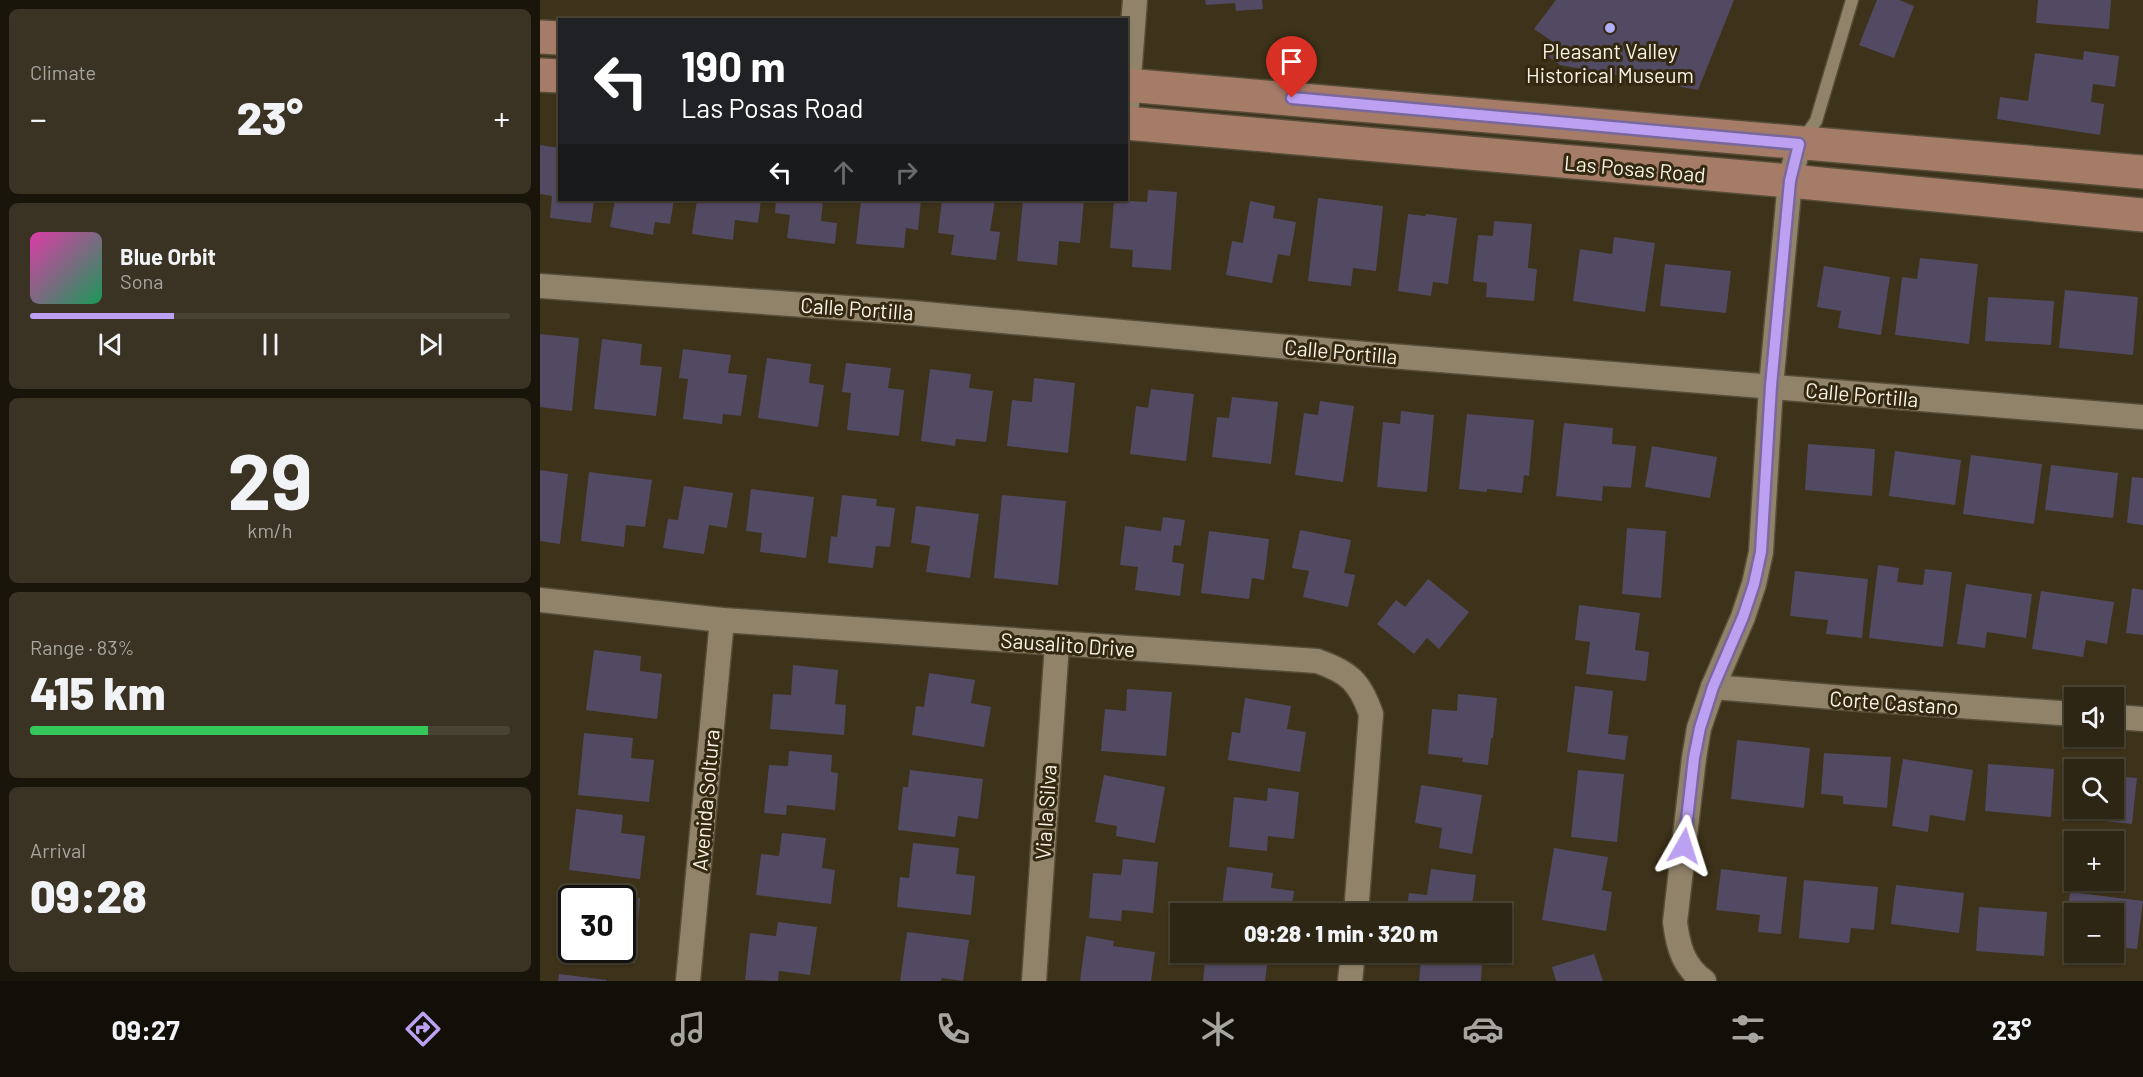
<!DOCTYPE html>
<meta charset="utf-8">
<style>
:root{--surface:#2e2614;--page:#3a3222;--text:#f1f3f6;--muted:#a7a5a0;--line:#494334;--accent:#bca0f2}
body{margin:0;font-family:Barlow,sans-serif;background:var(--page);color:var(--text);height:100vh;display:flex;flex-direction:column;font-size:22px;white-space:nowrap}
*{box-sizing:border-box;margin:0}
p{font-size:20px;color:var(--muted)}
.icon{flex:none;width:33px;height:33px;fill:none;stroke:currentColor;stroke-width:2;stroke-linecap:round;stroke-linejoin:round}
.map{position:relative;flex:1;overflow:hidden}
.side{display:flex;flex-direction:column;gap:9px;padding:9px;background:#19150b;width:540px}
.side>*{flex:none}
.hud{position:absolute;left:18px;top:18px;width:570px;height:183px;border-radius:0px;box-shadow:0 2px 4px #0004,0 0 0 2px var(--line);background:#202124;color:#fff;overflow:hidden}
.buttons{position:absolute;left:1524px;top:687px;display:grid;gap:12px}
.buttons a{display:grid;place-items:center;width:60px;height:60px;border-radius:0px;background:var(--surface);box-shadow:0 2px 4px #0004,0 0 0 2px var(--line);font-size:30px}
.speed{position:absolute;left:18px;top:885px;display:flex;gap:12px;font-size:30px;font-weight:700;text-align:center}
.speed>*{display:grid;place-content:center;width:78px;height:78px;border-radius:50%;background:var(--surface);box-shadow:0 2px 4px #0004,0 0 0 2px var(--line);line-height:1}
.speed .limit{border:3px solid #111;border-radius:9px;background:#fff;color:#111}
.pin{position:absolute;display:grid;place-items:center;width:51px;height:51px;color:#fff;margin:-62px -26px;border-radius:50% 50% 50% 0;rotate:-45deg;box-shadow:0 0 6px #0007}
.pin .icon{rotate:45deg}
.me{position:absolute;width:66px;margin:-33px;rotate:6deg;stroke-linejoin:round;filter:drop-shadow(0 0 4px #0008)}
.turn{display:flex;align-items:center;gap:21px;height:126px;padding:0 24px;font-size:27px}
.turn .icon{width:78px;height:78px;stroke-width:2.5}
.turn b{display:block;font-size:42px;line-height:51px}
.lanes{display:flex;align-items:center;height:57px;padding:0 24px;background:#0003;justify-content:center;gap:30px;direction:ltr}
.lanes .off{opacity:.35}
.big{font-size:45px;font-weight:800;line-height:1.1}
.side .tile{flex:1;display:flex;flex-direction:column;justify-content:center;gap:9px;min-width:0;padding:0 21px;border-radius:9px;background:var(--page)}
.side .dial{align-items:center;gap:0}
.dial b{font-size:78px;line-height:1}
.song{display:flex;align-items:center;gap:18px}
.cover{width:72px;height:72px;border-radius:9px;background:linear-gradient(135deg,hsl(320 70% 55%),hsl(150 70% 35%))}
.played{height:6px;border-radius:3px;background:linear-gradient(90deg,var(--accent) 30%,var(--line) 30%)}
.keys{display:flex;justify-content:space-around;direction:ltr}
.heat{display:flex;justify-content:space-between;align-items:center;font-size:33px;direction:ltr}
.charge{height:9px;border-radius:4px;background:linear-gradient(90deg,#34c759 83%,var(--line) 0)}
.trip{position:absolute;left:630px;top:903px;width:342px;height:60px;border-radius:0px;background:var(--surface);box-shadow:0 2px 4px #0004,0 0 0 2px var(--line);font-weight:800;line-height:60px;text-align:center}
.dock{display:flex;height:96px;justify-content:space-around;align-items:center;background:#120f08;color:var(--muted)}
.dock .icon{width:42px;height:42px}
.dock .current{color:var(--accent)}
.dock b{font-size:27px;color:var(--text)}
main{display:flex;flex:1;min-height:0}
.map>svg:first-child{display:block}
</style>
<main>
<section class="side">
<div class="tile"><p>Climate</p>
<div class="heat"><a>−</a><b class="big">23°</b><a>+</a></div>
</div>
<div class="tile">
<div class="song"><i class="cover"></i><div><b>Blue Orbit</b><p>Sona</p></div></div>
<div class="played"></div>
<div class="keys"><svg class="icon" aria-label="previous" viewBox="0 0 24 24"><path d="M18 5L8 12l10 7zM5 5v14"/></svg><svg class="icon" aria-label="pause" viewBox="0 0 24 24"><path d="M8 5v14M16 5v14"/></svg><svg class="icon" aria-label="next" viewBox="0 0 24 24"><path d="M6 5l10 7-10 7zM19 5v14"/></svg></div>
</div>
<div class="tile dial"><b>29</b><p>km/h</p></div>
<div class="tile"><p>Range · 83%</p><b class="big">415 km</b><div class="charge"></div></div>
<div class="tile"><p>Arrival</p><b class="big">09:28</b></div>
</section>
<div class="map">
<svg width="1603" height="981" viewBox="0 0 1603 981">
<rect width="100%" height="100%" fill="#3d321a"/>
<!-- building -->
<g fill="#524a62" fill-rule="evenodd">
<polygon points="665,0 722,0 723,9 696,11 695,3 666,5"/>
<polygon points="1016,0 1194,0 1158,90 1020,65 1008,56 1016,44 994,29"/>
<polygon points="1337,0 1359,0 1374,6 1354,58 1319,45"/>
<polygon points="1498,0 1571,0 1569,29 1496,23"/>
<polygon points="1544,51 1579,56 1575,87 1553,84 1551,102 1564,104 1560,135 1457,119 1460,97 1488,101 1495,53 1543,60"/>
<polygon points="0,145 20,148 20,200 54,200 51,223 10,218 12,196 0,194"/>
<polygon points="608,190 637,192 631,270 592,267 593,250 570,248 574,200 607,202"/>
<polygon points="778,198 843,206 836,271 813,268 811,286 768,281"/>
<polygon points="75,200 134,200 130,224 115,222 113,235 70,227"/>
<polygon points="157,200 221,200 218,223 195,220 193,240 152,234"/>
<polygon points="236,200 283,200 281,221 297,223 295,244 247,238 250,215 235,213"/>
<polygon points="321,200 381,200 378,230 366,228 364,248 316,244"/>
<polygon points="402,200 455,200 450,231 460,232 456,260 411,255 414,235 398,233"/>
<polygon points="483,200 544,200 540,243 519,241 517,265 477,261"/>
<polygon points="710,201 735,206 733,218 756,222 750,256 738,254 732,283 686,275 692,241 703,243"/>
<polygon points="868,214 885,216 886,214 917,218 908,284 893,282 891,296 858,291"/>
<polygon points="954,221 992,224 988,268 997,269 994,301 946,297 947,283 933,281 938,235 953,236"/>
<polygon points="1074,237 1115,243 1105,312 1033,301 1040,249 1072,254"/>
<polygon points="1380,258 1438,264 1429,344 1355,335 1362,277 1377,279"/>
<polygon points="1125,264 1191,271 1186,313 1120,306"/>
<polygon points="1284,266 1350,277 1341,335 1298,328 1301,311 1277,307"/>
<polygon points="1525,290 1598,297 1593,355 1519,348"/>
<polygon points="1448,297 1514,301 1511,345 1445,341"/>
<polygon points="0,334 39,338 32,411 0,407"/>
<polygon points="62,339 102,344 100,365 122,367 116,416 54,409"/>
<polygon points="143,349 191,355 188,373 207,375 201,416 183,414 182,424 143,419 148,379 139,378"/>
<polygon points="227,358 271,364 269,383 284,385 278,427 218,418"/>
<polygon points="306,363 351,368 348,388 364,390 359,436 307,430 311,393 302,392"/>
<polygon points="390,369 431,374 429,388 453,391 446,442 416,439 415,446 381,441"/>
<polygon points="494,378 535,383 528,453 467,446 472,400 492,402"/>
<polygon points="611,389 654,394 646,461 590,454 596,406 608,408"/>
<polygon points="692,397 738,402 731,464 672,457 677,417 689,418"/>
<polygon points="780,401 814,406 803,482 755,475 764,413 778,415"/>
<polygon points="861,411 894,415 887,492 837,487 843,422 860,424"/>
<polygon points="927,414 994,420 989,476 984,475 982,493 947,489 947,492 919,489"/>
<polygon points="1024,423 1073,428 1072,444 1096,446 1091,488 1063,486 1062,501 1016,496"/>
<polygon points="1268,444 1335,449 1332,496 1265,490"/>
<polygon points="1112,446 1177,457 1170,498 1105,487"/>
<polygon points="1355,451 1421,460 1415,505 1349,496"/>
<polygon points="1431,455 1502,464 1494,524 1423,514"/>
<polygon points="1511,465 1578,473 1573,518 1505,510"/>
<polygon points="0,470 28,474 20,544 0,541"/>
<polygon points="49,472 112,480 105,527 86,525 84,547 41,541"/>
<polygon points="1592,477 1603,478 1603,525 1587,523"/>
<polygon points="144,486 193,493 187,528 169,525 164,554 123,548 128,519 138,520"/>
<polygon points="211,489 274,497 266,558 220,552 222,533 206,531"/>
<polygon points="302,495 337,499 336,506 355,508 350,547 336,546 333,568 288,563 291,536 297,537"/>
<polygon points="462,495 526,501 518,585 454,578"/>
<polygon points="376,506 439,514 430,578 386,572 390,546 371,543"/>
<polygon points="623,517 645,520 641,546 634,545 632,562 644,564 640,596 595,590 598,567 580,565 585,526 621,531"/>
<polygon points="1087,528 1126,531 1121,598 1082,594"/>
<polygon points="760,530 811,540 804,573 815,575 808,607 763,597 769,571 752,568"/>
<polygon points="669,531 729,539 724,580 712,578 709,599 661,593"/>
<polygon points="1338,565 1359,568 1357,582 1383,585 1385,569 1412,572 1403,647 1329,638"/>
<polygon points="1255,571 1328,579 1322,638 1286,634 1288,620 1250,616"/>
<polygon points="888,579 929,612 899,649 887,638 874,654 837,624 856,600 865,607"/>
<polygon points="1426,584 1492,594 1486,638 1447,632 1445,648 1417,644"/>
<polygon points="1592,588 1603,590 1603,635 1586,633"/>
<polygon points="1501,591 1574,602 1567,644 1546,640 1543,657 1492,649"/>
<polygon points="1039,605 1100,613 1095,650 1109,652 1106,681 1046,674 1050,642 1035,640"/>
<polygon points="54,650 101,656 100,671 122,674 117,719 46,710"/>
<polygon points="253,665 298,670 295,704 306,705 304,735 230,729 233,694 251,695"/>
<polygon points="389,673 435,680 431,703 451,707 444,747 372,735 376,706 384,707"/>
<polygon points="1035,686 1073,691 1068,734 1088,736 1085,760 1027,752"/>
<polygon points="587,689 632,692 626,756 561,751 565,709 586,711"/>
<polygon points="918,694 957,698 953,738 951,738 948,765 922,762 923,758 888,754 892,709 917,711"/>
<polygon points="705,698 751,706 747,729 766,732 760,772 688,760 692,732 700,733"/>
<polygon points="44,733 93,738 91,758 114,760 109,802 38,795"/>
<polygon points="1197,740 1270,748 1264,808 1191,799"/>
<polygon points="249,751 292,755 291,772 298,773 295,810 247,805 246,815 224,813 229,765 248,766"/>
<polygon points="1284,753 1351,757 1347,808 1303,804 1303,796 1281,794"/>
<polygon points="1363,759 1433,770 1425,821 1390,815 1388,832 1352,826"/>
<polygon points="1448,764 1514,769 1511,817 1445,811"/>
<polygon points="370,770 443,779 438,819 418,816 415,837 358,830 363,787 368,787"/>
<polygon points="1038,770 1084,774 1077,842 1031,837"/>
<polygon points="1529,772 1534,772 1534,808 1574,808 1574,776 1597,778 1592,824 1525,817"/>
<polygon points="564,775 625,787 615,843 576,836 577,826 555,822"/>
<polygon points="881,785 942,795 932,854 899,848 902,828 875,823"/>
<polygon points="728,788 759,792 754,839 728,836 727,851 689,847 694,797 727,801"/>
<polygon points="36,809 83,815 81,833 105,836 100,879 29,870"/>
<polygon points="242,833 286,838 282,868 295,870 291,904 216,895 221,854 239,856"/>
<polygon points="373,843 419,848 416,874 435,876 431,915 357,907 360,877 369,878"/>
<polygon points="1014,848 1068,857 1062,890 1072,892 1066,931 1002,920"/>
<polygon points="583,859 618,862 613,913 582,910 581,921 549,918 553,873 581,875"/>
<polygon points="687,867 733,873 731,888 754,891 751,914 681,914"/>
<polygon points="891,869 936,875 932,907 942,908 942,914 866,914 869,893 887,895"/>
<polygon points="1181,869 1247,877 1241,934 1218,932 1220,915 1176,910"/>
<polygon points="1264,880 1338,887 1334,930 1311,928 1309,943 1259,938"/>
<polygon points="1356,885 1424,893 1419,933 1351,924"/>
<path d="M29,892L100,898L95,963L24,957ZM32,898H82V950H32Z"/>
<polygon points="1530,892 1603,901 1597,949 1574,947 1574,914 1534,914 1534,952 1559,952 1558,960 1523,956"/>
<polygon points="1439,907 1507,912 1504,956 1436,951"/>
<polygon points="238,922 277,927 270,975 239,971 238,981 205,980 210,933 236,936"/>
<polygon points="367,932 429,940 423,981 402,978 401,981 360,981"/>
<polygon points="546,936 574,941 573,946 615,952 611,981 540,981"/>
<polygon points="666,952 696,952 728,957 725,981 663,981"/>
<polygon points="1054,954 1063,981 1016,981 1012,967"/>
<polygon points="881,958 942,965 941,981 879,981"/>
<polygon points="19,974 67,980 67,981 18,981"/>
</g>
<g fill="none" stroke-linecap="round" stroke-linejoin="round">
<defs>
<polyline id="lane" points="1262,141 1276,121 1312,0"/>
<g id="street">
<polyline points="586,116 595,0"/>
<polyline points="0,286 363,312 826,354 1603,417"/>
<path d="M0,600L182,620L777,661C809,672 820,682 831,714L816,914"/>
<polyline points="1173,687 1293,697 1534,714"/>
<polyline points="1574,717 1603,719"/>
<polyline points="148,981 182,620"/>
<polyline points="494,981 517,644"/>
<polyline points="810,981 813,952"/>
<path d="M1164,981C1143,966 1138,946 1135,922L1154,758L1159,728L1173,687L1203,617L1214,584L1221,552L1231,386L1250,181L1259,144"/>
</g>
<g id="secondary">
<polyline points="0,37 20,38"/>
<polyline points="0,75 20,76"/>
<polyline points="586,85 1603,172"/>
<polyline points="586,123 1250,181 1603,215"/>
</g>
</defs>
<!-- lane casing -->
<use href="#lane" stroke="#574e39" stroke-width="15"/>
<!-- street casing -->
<use href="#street" stroke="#574e39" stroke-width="27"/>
<!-- secondary casing -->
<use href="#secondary" stroke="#574e39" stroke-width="36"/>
<!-- lane -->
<use href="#lane" stroke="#908369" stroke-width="12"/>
<!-- street -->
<use href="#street" stroke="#908369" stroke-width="24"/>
<!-- secondary -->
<use href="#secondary" stroke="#a47c68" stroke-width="33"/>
</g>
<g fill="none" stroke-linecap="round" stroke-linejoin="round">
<defs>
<polyline id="route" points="752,98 1259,144 1250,181 1231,386 1221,552 1214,584 1203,617 1173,687 1160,728 1154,758 1144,846"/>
</defs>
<!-- route casing -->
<use href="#route" stroke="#7a689d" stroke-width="15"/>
<!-- route -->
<use href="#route" stroke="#bca0f2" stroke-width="10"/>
</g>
<!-- markers -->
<circle fill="#b0adfa" stroke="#332810" stroke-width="2" cx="1070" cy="28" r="6"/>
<g text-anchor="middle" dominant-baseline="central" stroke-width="6" stroke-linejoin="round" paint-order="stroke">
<!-- poi labels -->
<g font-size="21" fill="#faf3e5" stroke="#332810">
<text x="1070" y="50">Pleasant Valley<tspan x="1070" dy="24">Historical Museum</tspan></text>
</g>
<!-- street labels -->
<g font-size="21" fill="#faf3e5" stroke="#332810">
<text transform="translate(1095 168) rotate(5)">Las Posas Road</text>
<text transform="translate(317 308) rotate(4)">Calle Portilla</text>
<text transform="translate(801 351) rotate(5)">Calle Portilla</text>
<text transform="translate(1322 394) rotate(5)">Calle Portilla</text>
<text transform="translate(528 644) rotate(4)">Sausalito Drive</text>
<text transform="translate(1354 702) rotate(4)">Corte Castano</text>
<text transform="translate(165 800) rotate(-85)">Avenida Soltura</text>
<text transform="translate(505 812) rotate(-86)">Via la Silva</text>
</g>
</g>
</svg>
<div class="buttons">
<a><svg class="icon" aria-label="sound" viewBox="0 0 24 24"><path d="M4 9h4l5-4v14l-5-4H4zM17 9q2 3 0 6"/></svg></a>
<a><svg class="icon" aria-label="search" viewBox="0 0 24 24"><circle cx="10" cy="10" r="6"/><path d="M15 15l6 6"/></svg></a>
<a>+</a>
<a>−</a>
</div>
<div class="speed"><div class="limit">30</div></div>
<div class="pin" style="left:752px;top:98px;background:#d93025"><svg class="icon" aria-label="arrive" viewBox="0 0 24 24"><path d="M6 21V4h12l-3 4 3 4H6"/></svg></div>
<svg class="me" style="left:1144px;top:846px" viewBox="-20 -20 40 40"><path d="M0-17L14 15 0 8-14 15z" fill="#bca0f2" stroke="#fff" stroke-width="4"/></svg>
<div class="trip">09:28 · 1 min · 320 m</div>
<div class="hud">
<div class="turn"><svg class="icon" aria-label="left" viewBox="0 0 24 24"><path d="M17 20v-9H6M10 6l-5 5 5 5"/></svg><div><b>190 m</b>Las Posas Road</div></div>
<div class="lanes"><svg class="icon" aria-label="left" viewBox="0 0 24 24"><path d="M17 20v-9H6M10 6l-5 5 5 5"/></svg><svg class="icon off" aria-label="ahead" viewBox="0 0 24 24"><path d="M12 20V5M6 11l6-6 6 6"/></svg><svg class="icon off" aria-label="right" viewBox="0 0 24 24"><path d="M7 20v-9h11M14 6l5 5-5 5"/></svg></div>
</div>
</div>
</main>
<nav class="dock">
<b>09:27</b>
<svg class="icon current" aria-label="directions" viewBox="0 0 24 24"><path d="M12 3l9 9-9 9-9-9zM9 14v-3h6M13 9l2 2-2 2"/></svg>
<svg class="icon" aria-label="music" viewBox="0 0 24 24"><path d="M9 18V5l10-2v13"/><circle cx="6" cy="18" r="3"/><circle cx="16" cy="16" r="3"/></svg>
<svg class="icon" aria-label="phone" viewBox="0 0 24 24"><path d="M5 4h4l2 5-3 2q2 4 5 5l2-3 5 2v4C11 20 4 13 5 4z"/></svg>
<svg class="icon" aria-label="climate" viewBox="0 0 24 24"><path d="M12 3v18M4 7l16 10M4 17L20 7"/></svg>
<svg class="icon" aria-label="car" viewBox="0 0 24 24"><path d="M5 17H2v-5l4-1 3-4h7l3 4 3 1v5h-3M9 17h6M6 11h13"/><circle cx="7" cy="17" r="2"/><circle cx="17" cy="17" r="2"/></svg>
<svg class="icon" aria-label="filters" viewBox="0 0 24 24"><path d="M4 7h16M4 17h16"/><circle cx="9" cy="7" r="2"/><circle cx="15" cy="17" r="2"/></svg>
<b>23°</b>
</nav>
